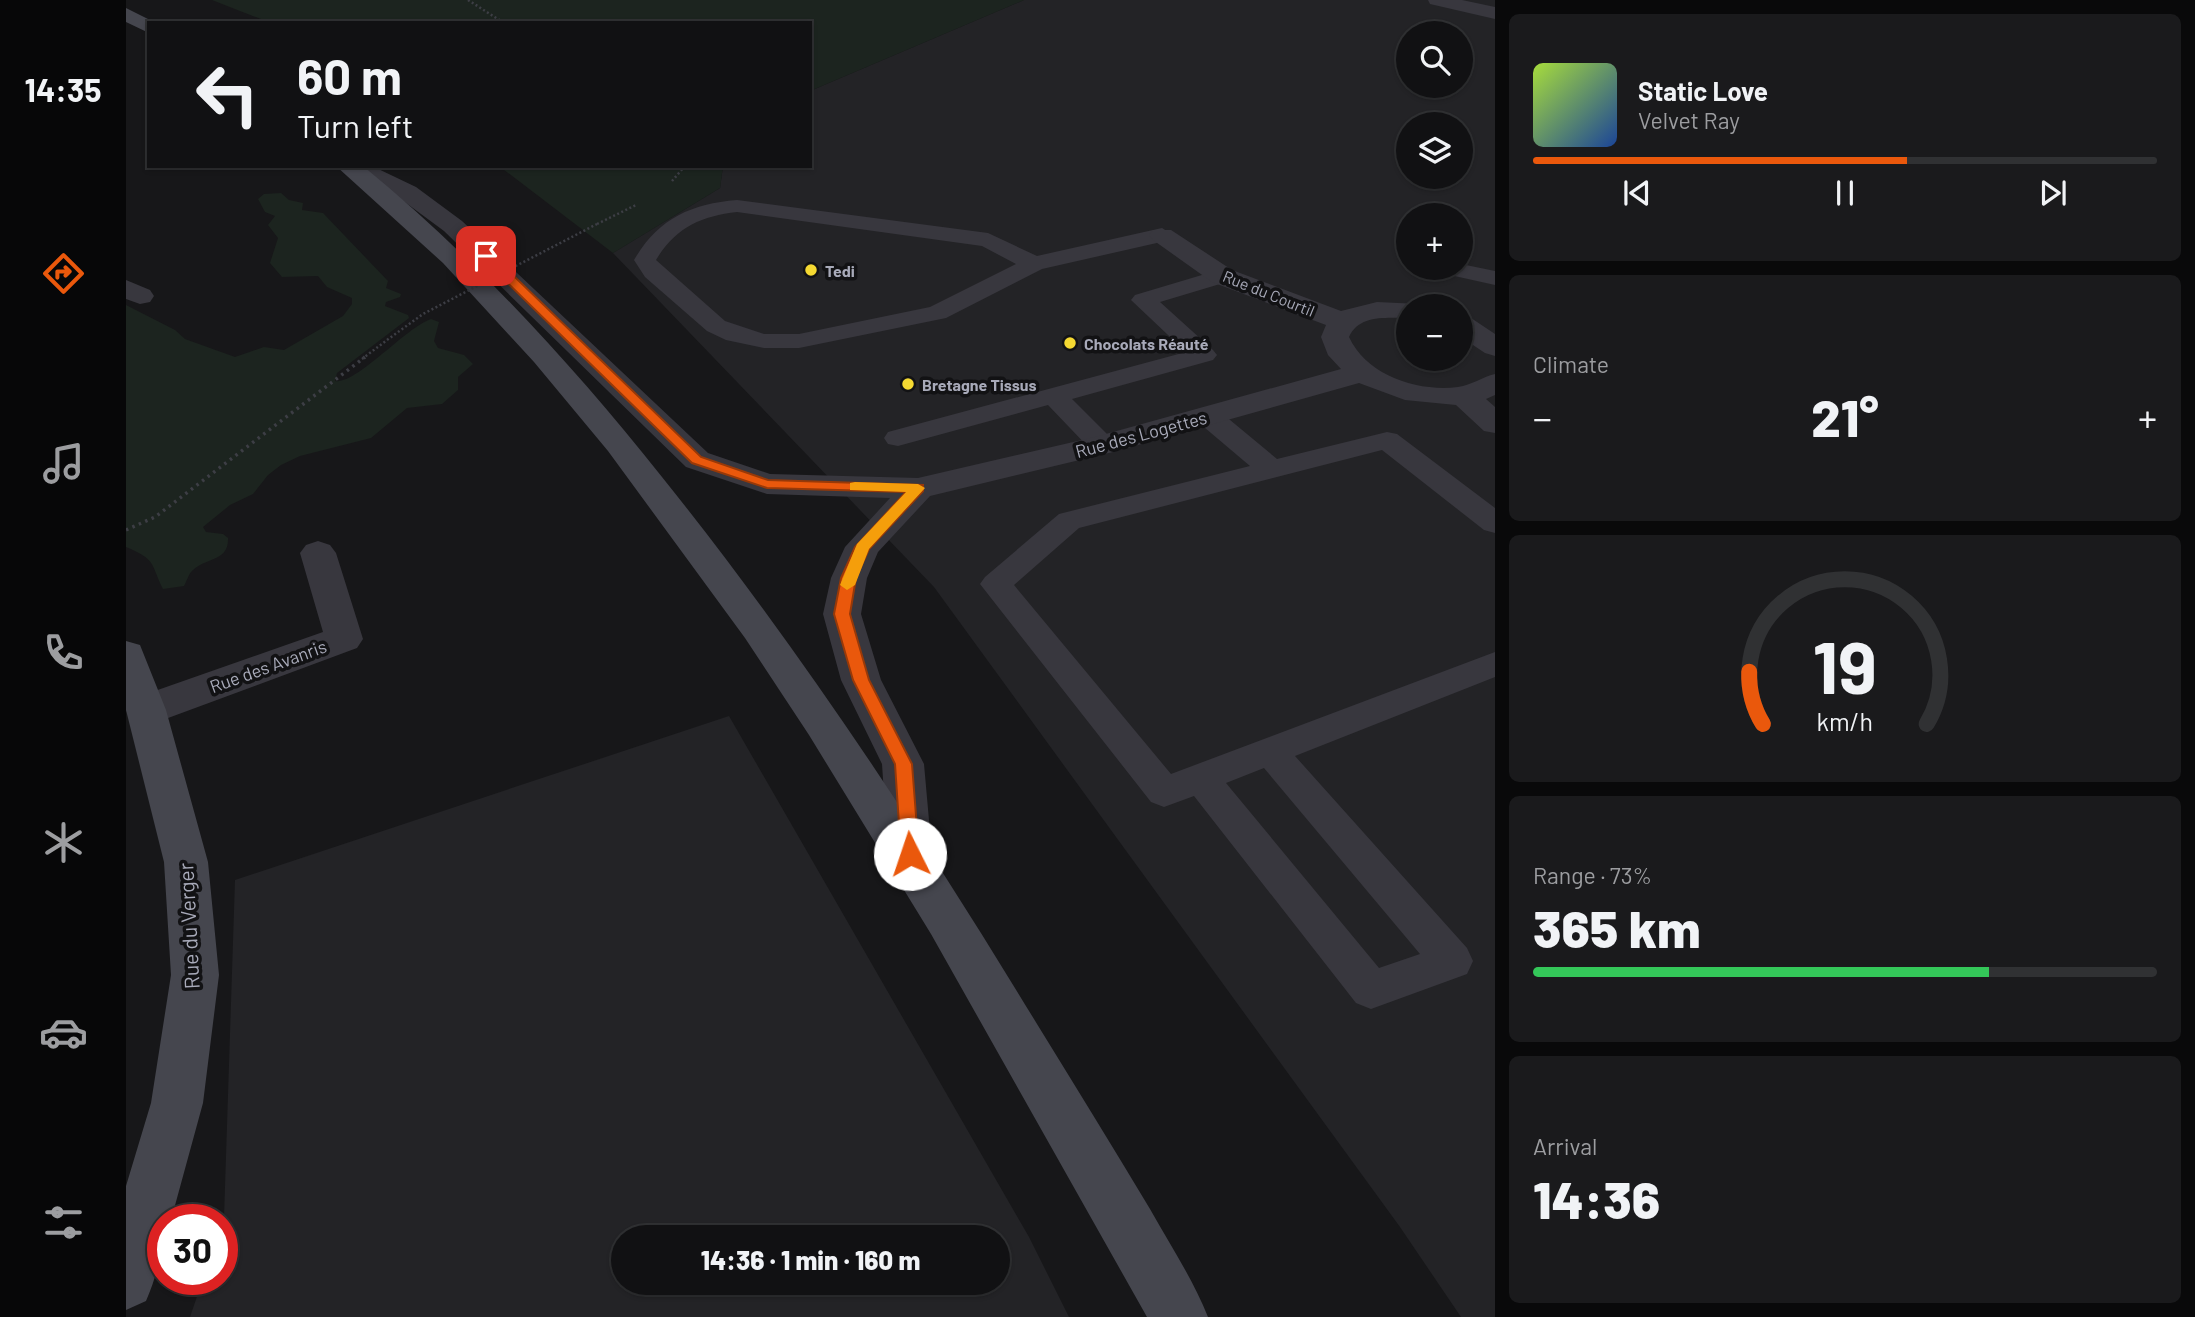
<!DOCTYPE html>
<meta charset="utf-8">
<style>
:root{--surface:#111113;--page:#1a1a1c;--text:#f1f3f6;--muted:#9c9da0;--line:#303133;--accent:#ea580c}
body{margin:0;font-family:Barlow,sans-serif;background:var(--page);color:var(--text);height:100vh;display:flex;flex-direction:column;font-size:26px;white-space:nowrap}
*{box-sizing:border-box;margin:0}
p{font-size:23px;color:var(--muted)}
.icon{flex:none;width:38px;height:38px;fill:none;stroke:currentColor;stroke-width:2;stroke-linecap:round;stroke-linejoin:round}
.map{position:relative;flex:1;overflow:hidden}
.side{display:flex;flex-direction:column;gap:14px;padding:14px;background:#09090a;width:700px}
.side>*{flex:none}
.top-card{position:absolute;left:21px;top:21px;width:665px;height:147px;border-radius:0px;box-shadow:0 2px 5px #0004,0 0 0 2px var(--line);background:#111113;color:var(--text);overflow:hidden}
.tools{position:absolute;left:1270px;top:21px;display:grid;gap:14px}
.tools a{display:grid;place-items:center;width:77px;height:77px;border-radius:50%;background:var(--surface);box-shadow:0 2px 5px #0004,0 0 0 2px var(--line);font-size:35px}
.speed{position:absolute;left:21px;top:1204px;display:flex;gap:14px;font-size:35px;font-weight:700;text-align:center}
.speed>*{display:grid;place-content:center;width:91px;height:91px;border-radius:50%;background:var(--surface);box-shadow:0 2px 5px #0004,0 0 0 2px var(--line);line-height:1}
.speed .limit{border:10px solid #d22;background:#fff;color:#111}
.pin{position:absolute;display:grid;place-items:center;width:60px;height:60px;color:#fff;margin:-30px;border-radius:14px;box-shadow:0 4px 10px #0006}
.me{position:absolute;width:77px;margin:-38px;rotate:356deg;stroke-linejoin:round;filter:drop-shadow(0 0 5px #0008)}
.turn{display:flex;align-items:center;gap:24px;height:147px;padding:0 35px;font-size:32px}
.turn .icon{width:91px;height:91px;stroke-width:2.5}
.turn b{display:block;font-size:49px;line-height:60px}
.big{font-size:52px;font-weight:800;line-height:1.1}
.side .widget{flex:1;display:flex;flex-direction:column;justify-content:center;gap:10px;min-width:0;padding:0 24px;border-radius:10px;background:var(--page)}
.side .dial{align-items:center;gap:0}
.dial svg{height:182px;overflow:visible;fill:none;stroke:var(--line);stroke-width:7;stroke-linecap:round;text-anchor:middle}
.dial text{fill:var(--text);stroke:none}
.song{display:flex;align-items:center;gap:21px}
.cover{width:84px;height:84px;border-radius:10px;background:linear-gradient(135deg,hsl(80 70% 55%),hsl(220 70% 35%))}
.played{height:7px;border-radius:4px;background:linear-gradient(90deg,var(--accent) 60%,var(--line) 60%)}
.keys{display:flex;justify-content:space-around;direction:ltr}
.heat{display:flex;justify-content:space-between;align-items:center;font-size:38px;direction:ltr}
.charge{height:10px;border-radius:5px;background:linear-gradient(90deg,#34c759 73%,var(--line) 0)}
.trip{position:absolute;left:485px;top:1225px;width:399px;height:70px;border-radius:35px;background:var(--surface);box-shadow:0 2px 5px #0004,0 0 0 2px var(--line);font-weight:800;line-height:70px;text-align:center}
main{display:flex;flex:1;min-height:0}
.tabs{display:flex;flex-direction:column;width:126px;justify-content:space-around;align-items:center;background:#070708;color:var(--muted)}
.tabs .icon{width:49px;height:49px}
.tabs .selected{color:var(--accent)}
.tabs b{font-size:32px;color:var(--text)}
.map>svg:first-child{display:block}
</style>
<main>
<nav class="tabs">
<b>14:35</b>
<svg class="icon selected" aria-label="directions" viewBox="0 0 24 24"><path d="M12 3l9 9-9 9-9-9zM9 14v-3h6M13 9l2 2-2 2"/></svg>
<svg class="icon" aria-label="music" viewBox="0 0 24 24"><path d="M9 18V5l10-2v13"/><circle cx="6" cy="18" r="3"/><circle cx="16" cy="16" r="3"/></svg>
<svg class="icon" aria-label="phone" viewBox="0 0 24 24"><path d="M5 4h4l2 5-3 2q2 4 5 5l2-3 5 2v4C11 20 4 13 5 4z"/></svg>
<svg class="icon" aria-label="climate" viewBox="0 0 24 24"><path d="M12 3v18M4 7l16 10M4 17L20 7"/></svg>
<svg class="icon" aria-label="car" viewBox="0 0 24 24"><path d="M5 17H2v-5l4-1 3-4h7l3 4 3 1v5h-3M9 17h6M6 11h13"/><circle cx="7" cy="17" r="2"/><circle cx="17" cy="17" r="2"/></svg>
<svg class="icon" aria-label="filters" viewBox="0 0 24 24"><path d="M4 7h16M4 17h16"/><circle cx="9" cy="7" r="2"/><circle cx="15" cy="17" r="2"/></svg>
</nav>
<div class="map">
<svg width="1369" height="1317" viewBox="0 0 1369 1317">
<rect width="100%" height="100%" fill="#171719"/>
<!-- built -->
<g fill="#232326" fill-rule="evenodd">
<path d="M898,0H1369V1317H1335L1274,1227L808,587L487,253L594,188L597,166H684V91ZM1283,33H1335V86H1283ZM1283,124H1335V177H1283ZM1283,215H1335V268H1283ZM1283,306H1335V359H1283Z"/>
<path d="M603,716L903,1237L943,1317H64L77,1279H96L109,880ZM497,1237H872V1283H497Z"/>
</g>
<!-- green -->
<g fill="#1c241f">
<polygon points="86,0 898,0 684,91 684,23 145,23"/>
<polygon points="373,166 597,166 594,188 487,253"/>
<path d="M155,193L163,200L177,203L176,210L197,213L262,281L260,288L275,294L274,297L260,302L259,306L282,315L283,318L211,373L209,381C230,385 279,328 305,319L313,322L308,341L312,348L338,355L347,364L332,377V390L316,404L281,408L245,438L174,456L155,465L142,475L127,494L104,505L77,527L80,532L97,534L102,538C103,562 79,557 66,571C62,575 61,581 58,586L37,589C24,563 31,560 0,547V305L49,330L59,339L109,357L138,347L158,350L217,316L226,304V298L201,287L192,276L156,277L144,263L152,238L142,225L149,216L139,212L132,199L138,194Z"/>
</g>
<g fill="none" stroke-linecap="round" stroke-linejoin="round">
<!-- path-far1 -->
<g stroke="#3d3e45" stroke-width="2.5" stroke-dasharray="2 2.5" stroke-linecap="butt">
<polyline points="342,0 378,23"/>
<polyline points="546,181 559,166"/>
<polyline points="471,224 510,205"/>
<polyline points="236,359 261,340"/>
</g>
<!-- path -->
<polyline stroke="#3d3e45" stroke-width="3.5" stroke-dasharray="2.5 4.5" stroke-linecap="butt" points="0,530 29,517 239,357"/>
<!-- lane -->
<g fill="#38373e" fill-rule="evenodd">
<path d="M611,200L862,233L911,256L1036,228L1047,235L1044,240L916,269L820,318L673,348H638L600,340L581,331L519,277L508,260C532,219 564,204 611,200ZM611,212L856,246L890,264L804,307L673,334H638L599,321L530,260C549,228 575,216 611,212Z"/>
<polygon points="1335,264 1369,271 1369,285 1324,275 1320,270 1335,268"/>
<polygon points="1096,269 1104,271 1108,276 1104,281 1034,302 1087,350 1091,355 1087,360 946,399 986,439 990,445 986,451 966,451 922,405 772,446 762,444 758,438 762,432 1060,352 1005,300 1009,295"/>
<path d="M1082,408L1092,410L1151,459L1261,432L1271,434L1369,508V533L1358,530L1256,450L953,528L888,585L1045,774L1369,652V677L1169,756L1341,948L1347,961L1341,974L1245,1009L1230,1003L1068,796L1038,807L1025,802L854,584L859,577L933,514L1124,466L1072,422L1069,416L1072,410ZM1138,768L1294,954L1253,968L1100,783Z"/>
</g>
<!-- street -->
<g fill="#38373e" fill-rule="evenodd">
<polygon points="1302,0 1336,0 1369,7 1369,19 1304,4"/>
<path d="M214,166H246L290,187L336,221L582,453L644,474L792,478L969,437L1215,369L1202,355L1195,337L1200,325L1086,282L1027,240L1023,235L1027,230H1045L1106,270L1215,311L1251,302L1293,304L1294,306H1283V318C1262,318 1233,314 1223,337C1241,376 1292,392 1332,387C1346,385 1356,377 1369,374V395L1360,399L1369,407V433L1358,431L1330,405L1279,400L1233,383L987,452L804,496L752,552L741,578L735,614L755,680L798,764L806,854L800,867L784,872L768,867L762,854L756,764L715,680L697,614L705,578L719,547L764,498L641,494L560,467L318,231L272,197L218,171Z"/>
<polygon points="0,280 24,290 28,296 24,302 14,304 0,299"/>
<polygon points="1335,316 1345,318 1369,334 1369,356 1359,353 1335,337"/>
<polygon points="192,541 204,545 210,553 237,639 231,648 34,721 20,725 6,721 0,710 6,699 197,632 174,553 180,545"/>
</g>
<!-- secondary -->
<g fill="#45464e" fill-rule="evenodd">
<polygon points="0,8 30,23 23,23 23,33 0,22"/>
<path d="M210,166H237C349,258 446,364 536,477C675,650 796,835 911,1024C949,1086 987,1147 1024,1209C1044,1245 1067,1279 1082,1317H1021L805,934L683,735L619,638L482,451L408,362L317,263Z"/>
<path d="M0,641L14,645L40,710L82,862L93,975L77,1103L45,1220H37C37,1250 32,1273 20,1301L0,1310V1186L25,1103L45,975L38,862L0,710Z"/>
</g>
<!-- path-bridge -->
<polyline stroke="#3d3e45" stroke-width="2.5" stroke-dasharray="2 2.5" stroke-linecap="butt" points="261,340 297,314 471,224"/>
</g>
<!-- route -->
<polygon fill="#ea580c" stroke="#983908" stroke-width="2" points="356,253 364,253 575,457 642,480 797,485 797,491 743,549 730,578 724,614 743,680 786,764 793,854 790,859 777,859 775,854 769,764 727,680 708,614 715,578 729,547 780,492 641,488 566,463 356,258"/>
<!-- slow -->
<polygon fill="#f59e0b" points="729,482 792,484 799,488 743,549 729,585 721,590 714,585 731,544 780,492 724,490 724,483"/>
<!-- markers -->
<g fill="#f5d932" stroke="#121214" stroke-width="2.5">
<circle cx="685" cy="270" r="7"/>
<circle cx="944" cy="343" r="7"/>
<circle cx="782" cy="384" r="7"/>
</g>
<g text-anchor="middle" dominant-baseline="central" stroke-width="7" stroke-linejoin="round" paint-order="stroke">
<!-- far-poi labels -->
<g font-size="16" font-weight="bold" fill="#a8aab9" stroke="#121214" text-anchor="start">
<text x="699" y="270">Tedi</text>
<text x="958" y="343">Chocolats Réauté</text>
<text x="796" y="384">Bretagne Tissus</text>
</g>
<!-- far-street labels -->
<g font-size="16" fill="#a8aab9" stroke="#121214">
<text transform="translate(1143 293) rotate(22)">Rue du Courtil</text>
</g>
<!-- street labels -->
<g font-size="18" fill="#a8aab9" stroke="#121214">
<text transform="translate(1015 434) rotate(-15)">Rue des Logettes</text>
<text transform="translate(142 666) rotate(-20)">Rue des Avanris</text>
</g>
<!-- near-street labels -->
<g font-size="21" fill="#a8aab9" stroke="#121214">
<text transform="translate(62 926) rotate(-93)">Rue du Verger</text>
</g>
</g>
</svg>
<div class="tools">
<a><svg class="icon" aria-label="search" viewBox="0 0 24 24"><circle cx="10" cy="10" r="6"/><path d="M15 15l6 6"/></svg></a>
<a><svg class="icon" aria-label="layers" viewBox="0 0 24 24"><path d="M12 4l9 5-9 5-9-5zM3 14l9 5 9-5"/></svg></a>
<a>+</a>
<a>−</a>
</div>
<div class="speed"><div class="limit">30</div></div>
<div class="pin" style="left:360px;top:256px;background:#d93025"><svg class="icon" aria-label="arrive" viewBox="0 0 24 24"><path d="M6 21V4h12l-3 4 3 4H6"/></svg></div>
<svg class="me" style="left:784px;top:854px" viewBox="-20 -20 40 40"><circle r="19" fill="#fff"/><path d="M0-13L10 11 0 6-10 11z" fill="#ea580c"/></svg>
<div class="trip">14:36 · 1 min · 160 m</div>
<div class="top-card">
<div class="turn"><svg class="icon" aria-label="left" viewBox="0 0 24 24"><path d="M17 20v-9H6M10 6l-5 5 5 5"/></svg><div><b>60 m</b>Turn left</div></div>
</div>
</div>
<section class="side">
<div class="widget">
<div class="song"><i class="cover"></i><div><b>Static Love</b><p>Velvet Ray</p></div></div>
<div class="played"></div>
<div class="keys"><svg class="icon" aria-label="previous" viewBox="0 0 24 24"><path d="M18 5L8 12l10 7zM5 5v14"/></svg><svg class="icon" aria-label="pause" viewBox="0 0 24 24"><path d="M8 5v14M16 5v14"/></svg><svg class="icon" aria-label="next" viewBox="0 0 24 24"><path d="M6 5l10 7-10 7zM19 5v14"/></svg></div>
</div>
<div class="widget"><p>Climate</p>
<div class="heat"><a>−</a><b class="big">21°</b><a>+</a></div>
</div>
<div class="widget dial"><svg viewBox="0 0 100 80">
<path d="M14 69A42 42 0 1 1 86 69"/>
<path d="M14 69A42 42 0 0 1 8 46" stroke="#ea580c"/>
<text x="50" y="56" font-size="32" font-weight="700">19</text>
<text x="50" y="72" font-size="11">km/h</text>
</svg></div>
<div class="widget"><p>Range · 73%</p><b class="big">365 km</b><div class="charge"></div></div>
<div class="widget"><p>Arrival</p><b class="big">14:36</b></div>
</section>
</main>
